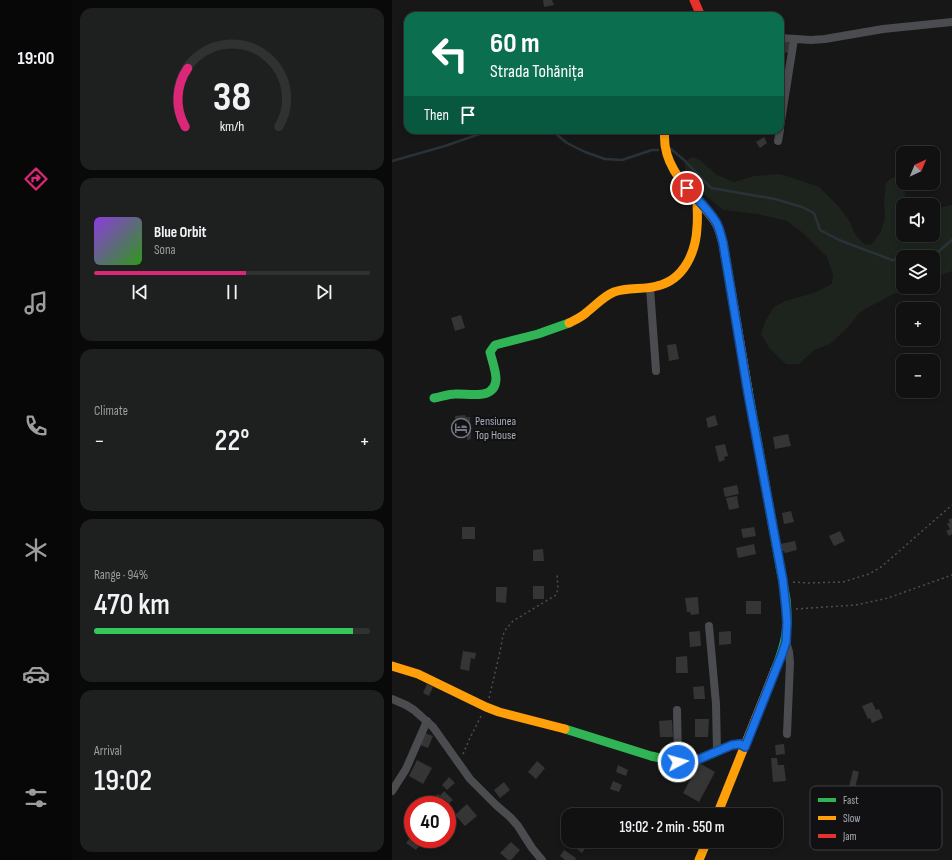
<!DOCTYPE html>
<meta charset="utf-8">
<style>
:root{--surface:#111;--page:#1e1f1f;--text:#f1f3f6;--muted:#9c9d9f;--line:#303131;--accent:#db2777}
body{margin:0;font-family:"Sofia Sans Condensed",sans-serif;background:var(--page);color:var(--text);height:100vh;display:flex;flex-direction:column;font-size:15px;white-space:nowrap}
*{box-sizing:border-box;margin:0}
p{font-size:13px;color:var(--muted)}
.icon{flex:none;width:22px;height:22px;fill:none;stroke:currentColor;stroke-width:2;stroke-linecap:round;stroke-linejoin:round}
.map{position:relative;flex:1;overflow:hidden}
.drawer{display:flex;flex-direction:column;gap:8px;padding:8px;background:#090909;width:320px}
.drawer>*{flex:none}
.hud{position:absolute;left:12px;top:12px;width:380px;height:122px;border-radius:12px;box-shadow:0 2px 6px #0003,0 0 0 1px var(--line);background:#0b6e4f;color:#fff;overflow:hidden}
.needle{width:26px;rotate:44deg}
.controls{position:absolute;left:504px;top:146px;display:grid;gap:8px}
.controls a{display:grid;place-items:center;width:44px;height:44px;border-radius:8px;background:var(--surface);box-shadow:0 2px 6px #0003,0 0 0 1px var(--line);font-size:20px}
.speed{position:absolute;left:12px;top:796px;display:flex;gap:8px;font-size:20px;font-weight:700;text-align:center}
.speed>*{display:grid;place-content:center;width:52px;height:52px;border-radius:50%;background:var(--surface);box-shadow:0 2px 6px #0003,0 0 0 1px var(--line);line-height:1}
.speed .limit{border:6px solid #d22;background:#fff;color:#111}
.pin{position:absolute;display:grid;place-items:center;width:34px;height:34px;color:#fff;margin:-17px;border:2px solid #fff;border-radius:50%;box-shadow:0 1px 4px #0007}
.me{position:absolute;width:44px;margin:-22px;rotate:84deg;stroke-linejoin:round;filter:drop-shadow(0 0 3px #0008)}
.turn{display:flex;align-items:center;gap:14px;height:84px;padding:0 20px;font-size:18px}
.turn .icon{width:52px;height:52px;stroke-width:2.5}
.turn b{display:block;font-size:28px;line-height:34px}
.then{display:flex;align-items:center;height:38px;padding:0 20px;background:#0003;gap:8px;font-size:15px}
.big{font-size:30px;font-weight:600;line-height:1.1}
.drawer .card{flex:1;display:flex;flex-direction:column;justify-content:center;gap:6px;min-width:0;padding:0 14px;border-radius:12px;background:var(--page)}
.drawer .dial{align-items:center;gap:0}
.dial svg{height:104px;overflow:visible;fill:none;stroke:var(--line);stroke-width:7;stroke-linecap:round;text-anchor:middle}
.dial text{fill:var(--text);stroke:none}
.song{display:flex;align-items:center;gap:12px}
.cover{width:48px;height:48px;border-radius:6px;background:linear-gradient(135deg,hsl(270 70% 55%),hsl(110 70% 35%))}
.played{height:4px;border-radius:2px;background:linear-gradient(90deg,var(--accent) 55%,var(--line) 55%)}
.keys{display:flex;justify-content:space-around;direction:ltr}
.heat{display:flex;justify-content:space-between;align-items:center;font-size:22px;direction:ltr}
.charge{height:6px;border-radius:3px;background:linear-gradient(90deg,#34c759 94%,var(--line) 0)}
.trip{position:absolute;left:169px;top:808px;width:222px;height:40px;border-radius:12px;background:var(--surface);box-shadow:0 2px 6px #0003,0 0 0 1px var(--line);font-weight:600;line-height:40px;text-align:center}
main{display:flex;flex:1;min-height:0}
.menu{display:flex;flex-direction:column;width:72px;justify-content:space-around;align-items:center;background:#070707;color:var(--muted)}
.menu .icon{width:28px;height:28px}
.menu .on{color:var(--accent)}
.menu b{font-size:18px;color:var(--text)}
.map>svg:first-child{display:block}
</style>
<main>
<nav class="menu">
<b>19:00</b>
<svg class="icon on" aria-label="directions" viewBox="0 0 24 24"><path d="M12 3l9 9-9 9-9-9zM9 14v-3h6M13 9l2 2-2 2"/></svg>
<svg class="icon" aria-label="music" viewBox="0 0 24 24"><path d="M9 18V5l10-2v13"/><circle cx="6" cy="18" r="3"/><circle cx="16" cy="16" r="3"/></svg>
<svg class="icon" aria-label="phone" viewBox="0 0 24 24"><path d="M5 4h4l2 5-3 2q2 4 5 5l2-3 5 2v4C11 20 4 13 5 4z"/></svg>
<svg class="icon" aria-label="climate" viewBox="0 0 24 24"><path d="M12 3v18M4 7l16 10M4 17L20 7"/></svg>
<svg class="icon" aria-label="car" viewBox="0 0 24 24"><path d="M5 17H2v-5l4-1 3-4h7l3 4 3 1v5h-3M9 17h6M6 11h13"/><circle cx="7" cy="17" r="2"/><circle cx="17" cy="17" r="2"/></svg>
<svg class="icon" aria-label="filters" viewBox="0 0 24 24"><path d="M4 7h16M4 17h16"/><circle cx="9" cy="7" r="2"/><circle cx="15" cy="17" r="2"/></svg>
</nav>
<section class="drawer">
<div class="card dial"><svg viewBox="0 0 100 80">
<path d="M14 69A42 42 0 1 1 86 69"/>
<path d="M14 69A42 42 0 0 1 16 24" stroke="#db2777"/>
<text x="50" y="56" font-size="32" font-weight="700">38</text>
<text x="50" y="72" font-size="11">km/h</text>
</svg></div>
<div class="card">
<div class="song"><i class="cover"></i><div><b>Blue Orbit</b><p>Sona</p></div></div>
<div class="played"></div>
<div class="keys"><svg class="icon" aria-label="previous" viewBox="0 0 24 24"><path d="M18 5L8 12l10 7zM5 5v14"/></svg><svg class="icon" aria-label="pause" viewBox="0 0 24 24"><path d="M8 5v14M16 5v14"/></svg><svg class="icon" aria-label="next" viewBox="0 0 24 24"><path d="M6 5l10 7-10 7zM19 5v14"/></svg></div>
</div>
<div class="card"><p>Climate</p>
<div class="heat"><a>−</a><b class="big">22°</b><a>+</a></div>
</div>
<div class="card"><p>Range · 94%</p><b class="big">470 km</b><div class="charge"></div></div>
<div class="card"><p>Arrival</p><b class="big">19:02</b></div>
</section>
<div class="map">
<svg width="560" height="860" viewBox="0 0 560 860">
<rect width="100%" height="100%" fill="#171717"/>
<!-- green -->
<path fill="#1d241e" d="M301,157L309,161L325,175L342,182L362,176L388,174L427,187L447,207L458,222L463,234L473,245L480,244L488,233L493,219L492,201L494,183L499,178L506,177C516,186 512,192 513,205H511V235H541V209L560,205V271L541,278V257H511V287H519L499,295L468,312L456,327L438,344L422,350L407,364H394L378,349L369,334L373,322L381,308L393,301L422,293L440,284L441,275L435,257L411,233L395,221L366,214L331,210L307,190L293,172V161Z"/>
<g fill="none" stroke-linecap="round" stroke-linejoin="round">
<!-- stream -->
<g stroke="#2a3239" stroke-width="2.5">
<polyline points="159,130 175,143 193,152 213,159 230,160 260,150 266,150"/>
<polyline points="279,149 292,160 319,188 383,199 410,207 422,213 428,230 447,240 500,260 511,259"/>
<polyline points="0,161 53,146 99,130"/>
<polyline points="540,257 560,240"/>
</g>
</g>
<!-- building -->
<g fill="#353536">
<polygon points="151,0 160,0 162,5 152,7"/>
<polygon points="391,42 398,43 398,53 390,52"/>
<polygon points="372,137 375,143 368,148 364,142"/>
<polygon points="69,315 73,328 63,331 59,318"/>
<polygon points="284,344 287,359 277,361 275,345"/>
<polygon points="73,415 74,417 78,417 79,439 75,440 75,436 65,437 63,416"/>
<polygon points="323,415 326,425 316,428 314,418"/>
<polygon points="396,434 399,446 383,449 381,437"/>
<polygon points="333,444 336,456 332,457 333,460 327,462 323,446"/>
<polygon points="345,485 347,494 333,497 331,488"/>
<polygon points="345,496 347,508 337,510 334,498"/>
<polygon points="399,511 402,522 392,524 390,513"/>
<polygon points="560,518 560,534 557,536 554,531 558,529 555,524 558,522 556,520"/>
<rect x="70" y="527" width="13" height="12"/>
<polygon points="362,527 364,536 351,538 349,529"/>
<polygon points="448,531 453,541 442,546 437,536"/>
<polygon points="403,541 405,550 393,553 392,551 390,551 388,544"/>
<polygon points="362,544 364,554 346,558 344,548"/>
<polygon points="151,549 152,561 141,561 141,550"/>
<rect x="141" y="586" width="11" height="13"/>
<polygon points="104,587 115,587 114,603 104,602"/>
<polygon points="306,597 307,614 299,615 298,612 295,612 293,598"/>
<rect x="354" y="601" width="15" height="13"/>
<polygon points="308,631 309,646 298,647 297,632"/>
<polygon points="339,631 339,644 327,645 327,632"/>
<polygon points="71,651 84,653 83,659 79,658 77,671 68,669"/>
<polygon points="295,656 296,673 284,673 284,657"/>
<polygon points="35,684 41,687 37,696 31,693"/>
<polygon points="312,686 313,699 302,699 301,687"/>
<polygon points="480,702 484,710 487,709 491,718 480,723 478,718 476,719 470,706"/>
<polygon points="303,719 317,719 316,737 303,737"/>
<polygon points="280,720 281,737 268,737 267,721"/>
<polygon points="33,733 41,736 36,748 28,745"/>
<polygon points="392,744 393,754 384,755 383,745"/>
<polygon points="379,758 385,758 386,765 392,765 394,781 381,782"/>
<polygon points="25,760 40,768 31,784 17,776"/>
<polygon points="145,761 153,768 144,779 136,772"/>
<polygon points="307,763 323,772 307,802 291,793"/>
<polygon points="226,765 236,770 234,776 224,772"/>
<polygon points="461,770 467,772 463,788 457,787"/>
<polygon points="57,777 63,783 55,790 50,785"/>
<polygon points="221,781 230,785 227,792 218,789"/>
<polygon points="112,782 118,790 108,798 102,790"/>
<polygon points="52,791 61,800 55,805 38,805 36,803 46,794 48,796"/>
<polygon points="75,804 85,816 73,826 63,815"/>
<polygon points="272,808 279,813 277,815 266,815"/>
<polygon points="20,835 21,836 21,839 26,839 30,842 24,850 14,843"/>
<polygon points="180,841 192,841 196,844 190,853 185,849 186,848 182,845 183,843"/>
<polygon points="119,842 128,850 119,860 116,860 108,853"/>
<polygon points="172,850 184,858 183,860 173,860 168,856"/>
</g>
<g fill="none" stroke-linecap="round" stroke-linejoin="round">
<!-- path -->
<g stroke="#4d4e52" stroke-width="1.5" stroke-dasharray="2 3" stroke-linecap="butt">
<polyline points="401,582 416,583 451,582 477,574 489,567 560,505"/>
<polyline points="404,609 464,605 496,598 560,575"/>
<polyline points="97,698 108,652 111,635 114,629 121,621 164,595 166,589 165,574"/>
<polyline points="71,754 78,738 89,716"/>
</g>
<!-- street -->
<g stroke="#4b4c50" stroke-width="8">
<polyline points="388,38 419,40 433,39 491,29 560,22"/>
<polyline points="388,127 402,39"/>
<polyline points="386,141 388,130"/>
<polyline points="258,288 264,371"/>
<polyline points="317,626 324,704 325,751"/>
<polyline points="394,642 397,652 398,662 395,734"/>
<polyline points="0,699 14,705 22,710 41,727 78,779 104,805 118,817 126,826 140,848 150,860"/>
<polyline points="285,710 286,762"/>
<polyline points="0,791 14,769 35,721"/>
</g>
<!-- fast -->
<g stroke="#30b455" stroke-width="9">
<path d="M356,390L394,599C397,628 394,643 383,670"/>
<path d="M42,398C49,397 56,394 63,394C77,393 103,401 104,379C104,371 100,360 98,352L103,345L146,334L177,323"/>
<polyline points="173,729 259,756 290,763 298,763 340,745 348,744 353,747"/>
</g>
<!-- slow -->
<g stroke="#ff9f0a" stroke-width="9">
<path d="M273,130C269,160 289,182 308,203C314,210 321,217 325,225C328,231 329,237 331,243L356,390"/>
<path d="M177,323C183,320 190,317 195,312C204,305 212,296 222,292C236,287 251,290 265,286C292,280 304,252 305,227C306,218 305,208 305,199"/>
<polyline points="0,666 26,674 94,707 107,712 173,729"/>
<polyline points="325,815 383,670"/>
<polyline points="307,860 315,841"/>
</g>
<!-- jam -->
<polyline stroke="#e5322d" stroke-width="9" points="302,0 309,16"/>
</g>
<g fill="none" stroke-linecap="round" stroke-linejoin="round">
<defs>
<path id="route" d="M286,762L298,763L340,745L348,744L353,747L390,654L394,642L395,622L394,609L391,581L356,393L331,243C329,236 328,229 324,222C317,210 305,199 295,188"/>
</defs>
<!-- route casing -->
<use href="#route" stroke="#114b97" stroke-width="10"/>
<!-- route -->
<use href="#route" stroke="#1a73e8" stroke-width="7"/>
</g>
<!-- icons -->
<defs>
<symbol id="hotel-ring" viewBox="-11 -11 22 22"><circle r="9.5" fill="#111113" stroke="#757880" stroke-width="1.5"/><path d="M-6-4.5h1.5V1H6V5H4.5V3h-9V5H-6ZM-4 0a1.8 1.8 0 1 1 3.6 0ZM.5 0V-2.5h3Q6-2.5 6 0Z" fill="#757880"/></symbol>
</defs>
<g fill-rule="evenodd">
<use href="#hotel-ring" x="58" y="417" width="22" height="22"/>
</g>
<g text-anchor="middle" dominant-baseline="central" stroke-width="4" stroke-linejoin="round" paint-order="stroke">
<!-- poi labels -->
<g font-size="12" fill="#a8adb8" stroke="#111113" text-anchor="start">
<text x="83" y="421">Pensiunea<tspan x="83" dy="14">Top House</tspan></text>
</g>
</g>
<!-- legend -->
<rect x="418" y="786" width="132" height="64" rx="6" fill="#111113" stroke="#3e4045" stroke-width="1"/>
<rect x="426" y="798" width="18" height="4" fill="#30b455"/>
<rect x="426" y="816" width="18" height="4" fill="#ff9f0a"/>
<rect x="426" y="834" width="18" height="4" fill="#e5322d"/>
<g font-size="11" fill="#a8adb8">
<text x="451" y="804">Fast</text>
<text x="451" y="822">Slow</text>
<text x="451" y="840">Jam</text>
</g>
</svg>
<div class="controls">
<a><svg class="needle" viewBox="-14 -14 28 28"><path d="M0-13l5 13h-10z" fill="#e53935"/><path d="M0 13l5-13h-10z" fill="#9c9d9f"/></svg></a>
<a><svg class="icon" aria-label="sound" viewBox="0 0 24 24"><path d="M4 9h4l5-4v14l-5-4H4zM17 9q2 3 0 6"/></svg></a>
<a><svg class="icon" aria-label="layers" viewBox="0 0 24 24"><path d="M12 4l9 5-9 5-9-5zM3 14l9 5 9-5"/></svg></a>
<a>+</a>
<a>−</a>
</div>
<div class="speed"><div class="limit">40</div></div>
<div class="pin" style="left:295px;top:188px;background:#d93025"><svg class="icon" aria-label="arrive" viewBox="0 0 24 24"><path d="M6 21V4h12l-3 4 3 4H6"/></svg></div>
<svg class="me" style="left:286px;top:762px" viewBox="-20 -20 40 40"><circle r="17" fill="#1a73e8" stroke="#fff" stroke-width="3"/><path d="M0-11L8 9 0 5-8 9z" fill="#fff"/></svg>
<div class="trip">19:02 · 2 min · 550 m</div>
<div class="hud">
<div class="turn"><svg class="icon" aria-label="left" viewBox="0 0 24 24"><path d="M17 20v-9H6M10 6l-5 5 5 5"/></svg><div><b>60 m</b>Strada Tohănița</div></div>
<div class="then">Then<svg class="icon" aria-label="arrive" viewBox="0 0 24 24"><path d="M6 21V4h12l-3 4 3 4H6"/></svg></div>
</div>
</div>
</main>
